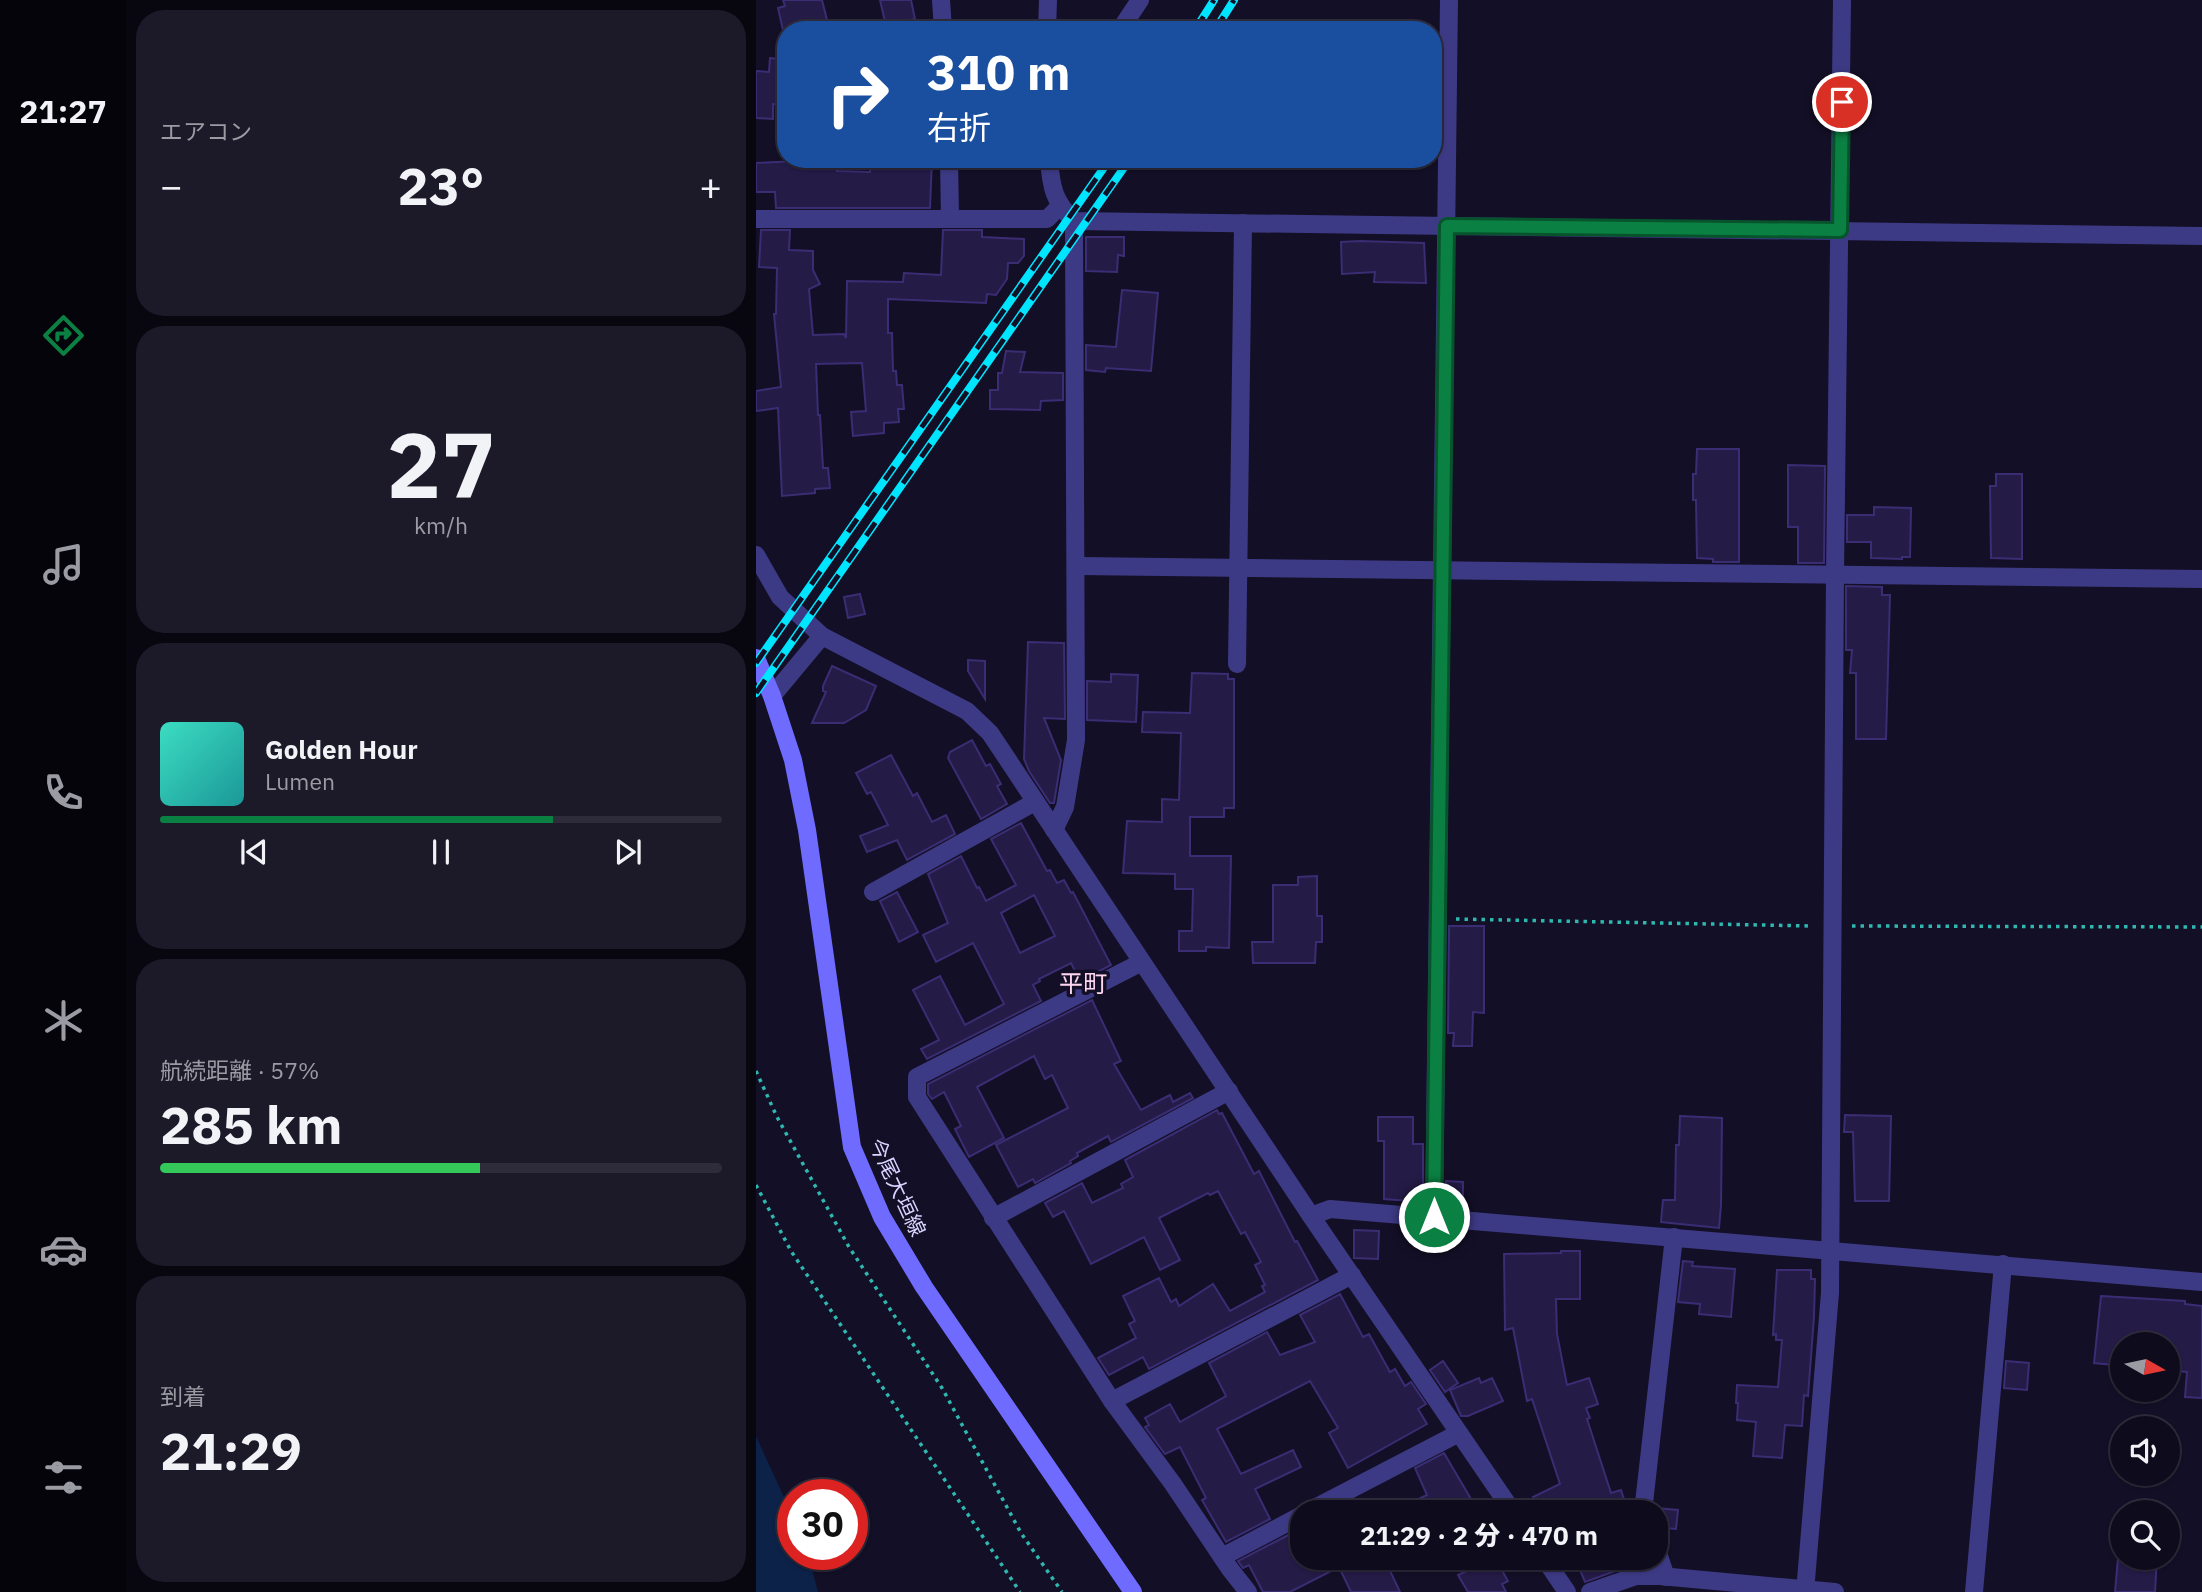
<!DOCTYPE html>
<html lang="ja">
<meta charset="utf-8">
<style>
:root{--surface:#0e0b1c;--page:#1c1929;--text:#f1f3f6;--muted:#9b9ba3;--line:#2e2b3b;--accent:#0b8043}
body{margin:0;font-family:"IBM Plex Sans","Noto Sans JP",sans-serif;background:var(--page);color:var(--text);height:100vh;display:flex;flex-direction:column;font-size:26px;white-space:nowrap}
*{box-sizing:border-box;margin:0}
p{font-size:23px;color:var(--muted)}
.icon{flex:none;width:38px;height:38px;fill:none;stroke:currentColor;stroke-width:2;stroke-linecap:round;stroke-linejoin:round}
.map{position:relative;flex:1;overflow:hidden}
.drawer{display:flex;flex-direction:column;gap:10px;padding:10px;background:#08060f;width:630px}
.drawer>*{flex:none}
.guide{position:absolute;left:21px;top:21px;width:665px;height:147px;border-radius:28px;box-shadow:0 2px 5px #0004,0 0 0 2px var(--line);background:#1a4fa0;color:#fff;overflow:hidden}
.needle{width:46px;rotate:99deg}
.tools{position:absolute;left:1354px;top:1332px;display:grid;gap:14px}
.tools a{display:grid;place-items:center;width:70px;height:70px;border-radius:50%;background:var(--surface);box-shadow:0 2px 5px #0004,0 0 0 2px var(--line);font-size:35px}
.speed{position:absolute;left:21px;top:1479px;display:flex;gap:14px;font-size:35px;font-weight:700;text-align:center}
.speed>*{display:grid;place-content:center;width:91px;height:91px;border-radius:50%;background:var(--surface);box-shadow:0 2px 5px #0004,0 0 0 2px var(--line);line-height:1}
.speed .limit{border:10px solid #d22;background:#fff;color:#111}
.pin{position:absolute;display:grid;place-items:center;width:60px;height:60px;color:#fff;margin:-30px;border:4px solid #fff;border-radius:50%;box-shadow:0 2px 7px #0007}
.me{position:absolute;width:77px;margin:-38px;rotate:0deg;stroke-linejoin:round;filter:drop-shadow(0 0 5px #0008)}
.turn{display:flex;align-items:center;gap:24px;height:147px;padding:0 35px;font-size:32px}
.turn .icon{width:91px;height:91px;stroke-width:2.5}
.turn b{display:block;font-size:49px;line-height:60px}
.big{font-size:52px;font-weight:800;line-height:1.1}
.drawer .tile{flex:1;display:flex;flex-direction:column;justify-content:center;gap:10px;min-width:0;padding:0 24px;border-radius:28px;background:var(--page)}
.drawer .dial{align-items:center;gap:0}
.dial b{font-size:91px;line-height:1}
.song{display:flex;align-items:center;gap:21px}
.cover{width:84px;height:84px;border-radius:10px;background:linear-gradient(135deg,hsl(170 70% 55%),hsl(180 70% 35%))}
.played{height:7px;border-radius:4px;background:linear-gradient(90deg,var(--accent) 70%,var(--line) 70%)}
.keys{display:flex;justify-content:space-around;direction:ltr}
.heat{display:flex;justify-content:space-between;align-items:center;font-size:38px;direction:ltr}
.charge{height:10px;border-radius:5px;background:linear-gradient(90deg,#34c759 57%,var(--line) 0)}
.trip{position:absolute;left:534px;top:1500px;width:378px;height:70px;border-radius:28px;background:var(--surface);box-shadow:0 2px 5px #0004,0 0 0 2px var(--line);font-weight:800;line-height:70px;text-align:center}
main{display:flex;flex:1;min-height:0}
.dock{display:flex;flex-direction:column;width:126px;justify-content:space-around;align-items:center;background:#06040b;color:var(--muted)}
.dock .icon{width:49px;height:49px}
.dock .active{color:var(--accent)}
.dock b{font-size:32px;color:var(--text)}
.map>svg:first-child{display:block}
</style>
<main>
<nav class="dock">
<b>21:27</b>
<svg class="icon active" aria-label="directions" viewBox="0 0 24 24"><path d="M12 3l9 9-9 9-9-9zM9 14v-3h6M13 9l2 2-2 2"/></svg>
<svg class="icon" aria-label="music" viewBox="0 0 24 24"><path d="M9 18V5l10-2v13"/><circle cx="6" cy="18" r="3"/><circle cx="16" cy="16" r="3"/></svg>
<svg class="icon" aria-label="phone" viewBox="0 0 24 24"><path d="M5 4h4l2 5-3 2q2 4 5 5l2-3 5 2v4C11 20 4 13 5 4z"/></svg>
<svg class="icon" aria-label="climate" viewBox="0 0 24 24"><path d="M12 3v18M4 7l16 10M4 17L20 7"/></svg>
<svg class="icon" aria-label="car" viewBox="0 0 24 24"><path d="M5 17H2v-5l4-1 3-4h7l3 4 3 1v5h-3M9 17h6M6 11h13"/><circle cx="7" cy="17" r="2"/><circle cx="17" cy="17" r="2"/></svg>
<svg class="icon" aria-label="filters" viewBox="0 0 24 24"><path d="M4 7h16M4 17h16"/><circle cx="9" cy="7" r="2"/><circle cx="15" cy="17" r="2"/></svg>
</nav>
<section class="drawer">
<div class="tile"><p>エアコン</p>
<div class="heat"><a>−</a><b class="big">23°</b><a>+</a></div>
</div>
<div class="tile dial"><b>27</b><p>km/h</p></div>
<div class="tile">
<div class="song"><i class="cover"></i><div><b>Golden Hour</b><p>Lumen</p></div></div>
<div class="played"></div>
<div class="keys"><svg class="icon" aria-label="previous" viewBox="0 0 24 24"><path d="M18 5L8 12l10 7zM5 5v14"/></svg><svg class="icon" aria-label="pause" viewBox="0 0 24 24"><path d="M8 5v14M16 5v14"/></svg><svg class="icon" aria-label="next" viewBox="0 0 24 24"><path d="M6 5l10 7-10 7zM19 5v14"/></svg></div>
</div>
<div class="tile"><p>航続距離 · 57%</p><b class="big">285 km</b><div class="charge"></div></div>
<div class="tile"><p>到着</p><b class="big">21:29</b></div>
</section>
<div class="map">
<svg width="1446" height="1592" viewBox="0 0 1446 1592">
<rect width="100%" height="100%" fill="#130f26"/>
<!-- water -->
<polygon fill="#0c2248" points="0,1436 37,1517 37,1554 52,1554 62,1592 0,1592"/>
<!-- building -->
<g fill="#241b47" stroke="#3b2d73" stroke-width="2" fill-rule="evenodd">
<polygon points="27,0 66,0 71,20 60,22 61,28 53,30 27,30 22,8 29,6"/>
<polygon points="124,0 155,0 159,19 148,21 149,23 130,26"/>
<polygon points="14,58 30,60 30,105 17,104 17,119 0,118 0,71 13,72"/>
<polygon points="81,159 81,171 114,172 115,159 176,159 174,208 20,208 19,192 0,192 0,163"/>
<polygon points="5,230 34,230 33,250 57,251 57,270 64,284 53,289 57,335 88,334 90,338 91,281 147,282 148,273 185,275 187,230 226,230 226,237 268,239 268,256 262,263 252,263 251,279 240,295 231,294 230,303 132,299 132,333 136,333 137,371 140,371 141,385 146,385 148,409 142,409 143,422 128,423 128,433 97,436 95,412 110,411 106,363 60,364 62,415 64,415 67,468 72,468 74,488 59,489 59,493 26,496 22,408 0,411 0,391 25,387 18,314 20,314 21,268 3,267"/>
<polygon points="330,237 368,237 368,256 362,255 361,272 330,271"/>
<polygon points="604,241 668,243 670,283 618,282 619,272 586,274 585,242"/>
<polygon points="366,290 402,293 395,371 350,368 349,372 330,370 330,345 360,347"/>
<polygon points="250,351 269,352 264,372 307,373 307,400 285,401 284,410 234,409 234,390 242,390 242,373 246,373"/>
<polygon points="941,449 983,449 983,562 957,562 957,559 941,558 940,500 937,500 937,474 940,474"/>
<polygon points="1032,465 1069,466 1068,563 1042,563 1042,527 1032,527"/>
<polygon points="1240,474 1266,474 1266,559 1235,558 1234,486 1240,486"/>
<polygon points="1118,507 1155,508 1154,557 1146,557 1146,559 1115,558 1115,542 1091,542 1091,515 1118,515"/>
<polygon points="1090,586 1126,587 1126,595 1134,595 1130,739 1100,739 1100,673 1094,673 1096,650 1090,650"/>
<polygon points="104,594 109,614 92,618 88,597"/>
<polygon points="272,642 308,643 309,719 288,718 305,760 298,803 294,803 273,771 268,759"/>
<polygon points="212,660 229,661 229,699 212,671"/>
<polygon points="76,666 120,686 110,710 88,723 56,723 70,692 67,691 67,686"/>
<polygon points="436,673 472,674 472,679 478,679 478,808 468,808 468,817 434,817 434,856 475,856 473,948 450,947 450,951 423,951 423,931 436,931 437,889 419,889 419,874 367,873 371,821 406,822 406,799 423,800 425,733 386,732 387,712 434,713"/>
<polygon points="355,674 382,675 380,722 331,720 331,681 355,682"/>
<polygon points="216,740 230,766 234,764 245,784 241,786 251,804 225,819 192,758 194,752"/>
<polygon points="135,755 157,796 161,793 176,822 190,815 199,834 151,860 141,840 111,852 104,836 132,825 115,792 111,794 100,773"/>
<path d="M265,823L291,871L294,870L301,883L308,880L315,893L317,892L355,965L324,981L315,963L283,979L284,981L277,985L285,1001L171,1059L165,1049L183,1040L157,990L184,976L209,1025L248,1004L217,943L180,962L167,935L192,923L172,874L205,856L221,888L223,887L230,901L260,885L235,839ZM278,895L299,936L264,953L245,913Z"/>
<polygon points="561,876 561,916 566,916 566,942 560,942 559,963 497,963 496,942 517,942 517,885 542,885 542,877"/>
<polygon points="141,892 162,932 143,942 124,901"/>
<polygon points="693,926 728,926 728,1013 717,1012 716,1046 697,1046 698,1033 692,1033"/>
<polygon points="336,1000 365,1061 358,1064 385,1110 414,1095 417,1102 434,1093 437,1098 355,1142 352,1136 321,1153 322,1156 314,1161 315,1163 279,1183 277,1179 262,1187 240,1145 312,1108 296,1075 289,1079 278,1056 221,1087 248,1138 213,1157 199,1129 205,1126 188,1092 176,1099 172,1094 172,1084"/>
<polygon points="461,1110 463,1114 466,1113 498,1174 503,1171 539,1242 541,1241 562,1280 393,1369 387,1357 353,1375 342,1358 380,1338 373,1324 379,1321 367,1296 403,1278 415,1302 420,1299 423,1306 457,1284 474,1311 509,1292 506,1286 509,1285 499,1265 505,1262 489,1232 485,1234 462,1191 454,1195 452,1193 403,1218 424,1260 404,1270 388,1237 335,1264 308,1211 297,1217 289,1203 326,1183 336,1203 367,1188 365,1184 377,1177 369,1160"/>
<polygon points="1089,1115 1135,1116 1133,1201 1099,1201 1097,1132 1088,1132"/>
<polygon points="924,1116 966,1118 965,1205 963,1228 905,1222 907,1200 919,1200 920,1145 923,1145"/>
<polygon points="622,1117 657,1117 657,1144 667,1144 667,1202 628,1199 628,1141 622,1141"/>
<polygon points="690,1181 707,1182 707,1203 690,1203"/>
<polygon points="598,1230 623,1231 622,1259 598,1258"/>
<polygon points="805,1251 824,1251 824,1299 800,1299 801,1334 811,1385 833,1378 842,1404 830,1408 834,1418 831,1419 855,1493 865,1490 872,1512 823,1512 819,1501 790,1512 783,1512 777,1497 804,1484 776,1399 771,1401 757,1328 749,1330 748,1254 805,1253"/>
<polygon points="927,1261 937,1262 936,1266 979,1269 975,1317 943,1314 944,1304 922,1302"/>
<polygon points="1021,1270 1055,1270 1055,1279 1059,1279 1058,1317 1052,1396 1048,1395 1046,1426 1029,1425 1026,1458 997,1456 1000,1422 981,1420 982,1403 980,1403 981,1385 1022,1387 1026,1340 1020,1340 1020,1334 1017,1335"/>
<polygon points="584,1294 607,1337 613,1334 634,1372 639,1369 649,1386 655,1382 670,1404 662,1409 671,1424 592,1468 573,1433 582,1428 554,1381 461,1429 485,1474 537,1450 545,1467 499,1489 514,1519 470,1542 446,1500 450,1498 424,1447 409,1454 389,1427 393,1425 389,1418 414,1404 424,1422 470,1396 453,1363 511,1332 524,1355 559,1342 544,1315"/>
<polygon points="1345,1296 1429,1301 1429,1304 1446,1306 1446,1398 1429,1397 1431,1372 1412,1370 1412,1344 1367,1344 1367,1366 1338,1363"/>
<polygon points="687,1361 702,1383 689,1392 674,1370"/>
<polygon points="1250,1361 1273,1363 1271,1390 1248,1388"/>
<polygon points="723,1378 725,1383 736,1378 747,1401 712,1416 705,1416 694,1390"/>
<polygon points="688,1453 715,1499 686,1512 635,1512 671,1495 659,1468"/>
<polygon points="900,1508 922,1510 920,1529 900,1527"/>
<polygon points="546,1528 546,1558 628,1558 644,1592 595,1592 583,1567 534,1592 507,1592 493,1565 487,1568 482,1561"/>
<polygon points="704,1558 739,1558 752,1581 746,1584 750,1592 712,1592 702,1575 711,1571"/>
<polygon points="842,1558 892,1558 893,1563 876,1565 829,1582 822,1565"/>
<polygon points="1362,1558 1401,1558 1399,1592 1359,1592"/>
</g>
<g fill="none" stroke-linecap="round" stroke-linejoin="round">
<!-- path -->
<g stroke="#2fb8b0" stroke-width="3.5" stroke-dasharray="3.5 5" stroke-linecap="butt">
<polyline points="700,919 1056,926"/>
<polyline points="1096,926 1446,927"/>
<polyline points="0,1071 21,1117 93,1247 186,1388 265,1533 306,1592"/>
<polyline points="0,1185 35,1251 264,1592"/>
</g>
<!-- street -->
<g stroke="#3d3a85" stroke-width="18">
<polyline points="185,0 187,30"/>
<polyline points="291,30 292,0"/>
<polyline points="364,30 384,0"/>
<polyline points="193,159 194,219"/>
<path d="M293,159C295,187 298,202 318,221L1446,236"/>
<polyline points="0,219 291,219 303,207"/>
<polyline points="0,555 24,597 66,636 211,711 234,733 555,1216 757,1512"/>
<polyline points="321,566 1446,579"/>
<polyline points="481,664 487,223"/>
<polyline points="16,696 66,636"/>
<polyline points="298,830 309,807 320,740 318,221"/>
<polyline points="117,892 279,802"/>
<polyline points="386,962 161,1077 161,1097 356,1401 417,1484 474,1569 492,1592"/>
<polyline points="555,1216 574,1209 1446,1282"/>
<polyline points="678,1217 693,0"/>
<polyline points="237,1218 473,1091"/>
<polyline points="356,1401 596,1275"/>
<polyline points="551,1512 703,1433"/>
<polyline points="887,1512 918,1237"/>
<polyline points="900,1547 910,1577"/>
<polyline points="466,1557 546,1515"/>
<polyline points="788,1558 811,1592"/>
<polyline points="834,1592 880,1576 904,1576 1079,1592"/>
<polyline points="1049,1592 1074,1293 1079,575 1086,0"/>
<polyline points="1218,1592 1247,1264"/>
</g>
<!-- secondary -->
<polyline stroke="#6f6bff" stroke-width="18" points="0,658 16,696 37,760 51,830 96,1147 126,1217 168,1287 377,1592"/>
<defs>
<g id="rail">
<polyline points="439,30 458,0"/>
<polyline points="459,30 478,0"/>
<polyline points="0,663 354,159"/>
<polyline points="0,693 374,159"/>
</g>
</defs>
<!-- rail casing -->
<use href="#rail" stroke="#00e5ff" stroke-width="8"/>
<!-- rail -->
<use href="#rail" stroke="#130f26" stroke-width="5" stroke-dasharray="16" stroke-linecap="butt"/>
</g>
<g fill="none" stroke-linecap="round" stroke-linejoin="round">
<defs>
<polyline id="route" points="678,1217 691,226 1084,230 1086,102"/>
</defs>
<!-- route casing -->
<use href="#route" stroke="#07532c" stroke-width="18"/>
<!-- route -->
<use href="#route" stroke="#0b8043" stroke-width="12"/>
</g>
<g text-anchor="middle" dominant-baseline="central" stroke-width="7" stroke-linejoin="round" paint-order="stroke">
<!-- street labels -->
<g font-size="21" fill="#d9d4ff" stroke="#130f26">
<text transform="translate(142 1187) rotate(65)">今尾大垣線</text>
</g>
<!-- quarter labels -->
<g font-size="24" fill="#ffd6f0" stroke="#130f26">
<text x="327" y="983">平町</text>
</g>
</g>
</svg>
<div class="tools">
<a><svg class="needle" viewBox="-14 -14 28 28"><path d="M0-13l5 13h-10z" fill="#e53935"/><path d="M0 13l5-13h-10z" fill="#9b9ba3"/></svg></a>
<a><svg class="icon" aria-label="sound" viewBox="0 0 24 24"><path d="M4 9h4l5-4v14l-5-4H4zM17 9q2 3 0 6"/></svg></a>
<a><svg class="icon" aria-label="search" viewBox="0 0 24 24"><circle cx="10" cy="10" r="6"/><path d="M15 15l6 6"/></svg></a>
</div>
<div class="speed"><div class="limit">30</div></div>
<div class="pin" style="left:1086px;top:102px;background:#d93025"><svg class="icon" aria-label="arrive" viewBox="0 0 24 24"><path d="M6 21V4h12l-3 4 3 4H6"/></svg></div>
<svg class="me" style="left:678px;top:1217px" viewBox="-20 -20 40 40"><circle r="17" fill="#0b8043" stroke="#fff" stroke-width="3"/><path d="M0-11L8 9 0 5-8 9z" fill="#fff"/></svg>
<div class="trip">21:29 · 2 分 · 470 m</div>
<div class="guide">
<div class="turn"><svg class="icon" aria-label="right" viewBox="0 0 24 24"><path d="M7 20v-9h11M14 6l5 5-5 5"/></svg><div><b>310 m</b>右折</div></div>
</div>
</div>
</main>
